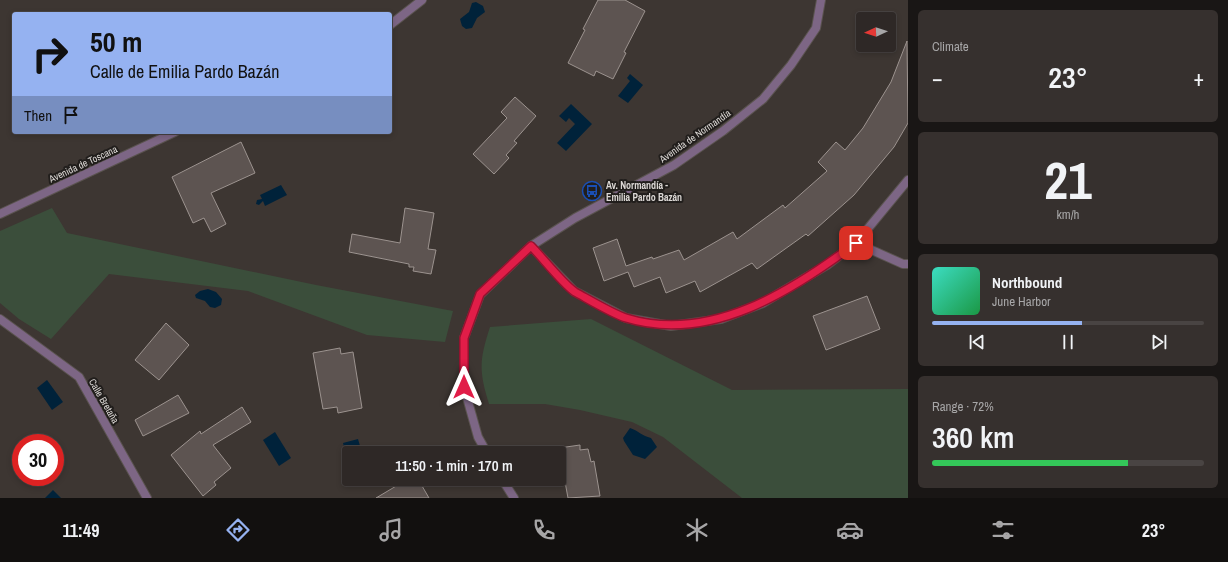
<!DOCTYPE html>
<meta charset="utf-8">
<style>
:root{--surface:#2e2826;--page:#36302e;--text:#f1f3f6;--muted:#a7a6a7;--line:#494443;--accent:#95b2f1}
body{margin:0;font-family:"Archivo Narrow",sans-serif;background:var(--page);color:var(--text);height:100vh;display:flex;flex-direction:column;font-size:15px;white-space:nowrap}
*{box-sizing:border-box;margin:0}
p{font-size:13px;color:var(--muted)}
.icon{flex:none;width:22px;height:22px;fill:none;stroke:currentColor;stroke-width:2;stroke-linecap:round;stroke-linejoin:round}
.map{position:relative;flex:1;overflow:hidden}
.panel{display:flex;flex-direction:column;gap:10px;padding:10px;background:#191615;width:320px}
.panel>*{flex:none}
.hud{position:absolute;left:12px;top:12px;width:380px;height:122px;border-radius:4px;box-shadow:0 2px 6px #0003,0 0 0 1px var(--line);background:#95b2f1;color:#111;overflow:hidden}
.needle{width:26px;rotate:267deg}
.buttons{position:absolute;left:856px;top:12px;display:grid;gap:8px}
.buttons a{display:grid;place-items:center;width:40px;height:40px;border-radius:4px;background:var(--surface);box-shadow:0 2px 6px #0003,0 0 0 1px var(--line);font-size:20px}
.speed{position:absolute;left:12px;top:434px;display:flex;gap:8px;font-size:20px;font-weight:700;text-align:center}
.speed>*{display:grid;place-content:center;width:52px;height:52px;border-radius:50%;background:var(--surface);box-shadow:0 2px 6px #0003,0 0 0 1px var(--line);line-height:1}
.speed .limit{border:6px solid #d22;background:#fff;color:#111}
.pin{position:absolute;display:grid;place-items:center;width:34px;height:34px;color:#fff;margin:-17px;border-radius:8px;box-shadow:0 2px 6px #0006}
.me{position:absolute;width:44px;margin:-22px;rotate:0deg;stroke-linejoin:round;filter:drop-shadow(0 0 3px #0008)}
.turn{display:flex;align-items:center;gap:14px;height:84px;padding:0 12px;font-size:18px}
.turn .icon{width:52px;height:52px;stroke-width:2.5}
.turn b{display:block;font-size:28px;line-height:34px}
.then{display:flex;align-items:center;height:38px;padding:0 12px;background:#0003;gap:8px;font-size:15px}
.big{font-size:30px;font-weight:600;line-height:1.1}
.panel .widget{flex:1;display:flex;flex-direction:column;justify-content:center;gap:6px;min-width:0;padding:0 14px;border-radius:6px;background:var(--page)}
.panel .dial{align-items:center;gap:0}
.dial b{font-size:52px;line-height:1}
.song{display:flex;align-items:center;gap:12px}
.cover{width:48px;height:48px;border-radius:6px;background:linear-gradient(135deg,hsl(170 70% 55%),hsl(140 70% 35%))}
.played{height:4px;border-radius:2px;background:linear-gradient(90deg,var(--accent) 55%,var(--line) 55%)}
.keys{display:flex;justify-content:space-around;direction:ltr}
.heat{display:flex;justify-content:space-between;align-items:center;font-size:22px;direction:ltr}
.charge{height:6px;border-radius:3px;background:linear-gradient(90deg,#34c759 72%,var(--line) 0)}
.trip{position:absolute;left:342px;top:446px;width:224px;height:40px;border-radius:4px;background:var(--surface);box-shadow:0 2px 6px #0003,0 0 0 1px var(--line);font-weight:600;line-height:40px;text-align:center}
.tab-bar{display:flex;height:64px;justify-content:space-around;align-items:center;background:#12100f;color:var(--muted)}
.tab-bar .icon{width:28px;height:28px}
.tab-bar .selected{color:var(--accent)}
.tab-bar b{font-size:18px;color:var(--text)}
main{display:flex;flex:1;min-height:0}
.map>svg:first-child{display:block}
</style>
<main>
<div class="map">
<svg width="908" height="498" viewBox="0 0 908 498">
<rect width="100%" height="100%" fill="#3d3632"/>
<!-- green -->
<g fill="#3b4e3b">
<polygon points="52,208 67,233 316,285 453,311 445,342 367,335 248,291 109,274 51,339 19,319 0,303 0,231"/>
<path d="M591,319L732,390L908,389V498H742L663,437L632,422L580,410L545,404H489C479,371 479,361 490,327Z"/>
</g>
<!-- water -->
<g fill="#00223a">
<polygon points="476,2 483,6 485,12 477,18 472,28 466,29 462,26 460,19 469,12 472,3"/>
<polygon points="630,74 643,85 628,103 618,96 630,81 627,78"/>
<polygon points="571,104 592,124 566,151 557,143 575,124 569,118 566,122 559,116"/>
<polygon points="281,185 287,195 265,206 263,201 259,205 256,204 257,200 262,199 260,195"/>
<polygon points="208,289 216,292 222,299 221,305 215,308 210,307 205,301 196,298 195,295 200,291"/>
<polygon points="47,380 63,402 52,410 37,388"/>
<path d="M630,428C639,431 642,436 651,438L657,447L645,459L633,455L624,441L623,438Z"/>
<polygon points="275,432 291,458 279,466 263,440"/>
<polygon points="358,439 362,453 349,453 349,465 343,443"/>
<polygon points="53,490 61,498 45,498"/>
</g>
<!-- building -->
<g fill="#5d5451" stroke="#9c938f">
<polygon points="598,0 625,0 645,11 624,52 626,53 613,79 596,71 594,76 568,63 585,30 583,29"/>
<polygon points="907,41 908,123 894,147 854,195 808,236 806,234 757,269 752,263 700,292 695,281 666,293 660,277 634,287 628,272 604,281 593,248 617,239 626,266 652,257 653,259 679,250 684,260 733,232 737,239 783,205 785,208 827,171 818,162 836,142 845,150 863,128 891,82"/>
<polygon points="515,97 536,116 514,141 517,143 506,155 509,158 494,174 473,154 507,118 501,112"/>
<polygon points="241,142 255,173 211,193 226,224 211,232 204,218 193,223 172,177"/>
<polygon points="405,208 434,213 428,249 436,250 431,274 413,271 414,267 409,267 409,264 349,252 352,234 400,243"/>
<polygon points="867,296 880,329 826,350 813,316"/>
<polygon points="166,323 189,345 159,380 135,360"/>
<polygon points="340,348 341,354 353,352 362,408 338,413 337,407 323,409 313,353"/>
<polygon points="178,395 189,413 143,436 135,420"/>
<polygon points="242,407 251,422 213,445 231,468 214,482 216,485 203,496 171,455 200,431 201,434"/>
<polygon points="580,445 580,450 588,449 591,462 594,461 600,496 568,498 563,471 559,471 559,448"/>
<polygon points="408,479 418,479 429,498 376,498"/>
</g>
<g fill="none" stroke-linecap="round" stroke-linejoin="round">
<defs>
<g id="street">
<polyline points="390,25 422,0"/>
<polyline points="0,214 175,132"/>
<polyline points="856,243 903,264 908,264"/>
<polyline points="531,246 574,291 626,318 671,326 721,319 763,303 827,265 856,243 908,180"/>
<polyline points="0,319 79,377 147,498"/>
<polyline points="487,453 478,437 464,387 464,338 480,295 531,246 575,218 674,165 723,131 763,99 791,65 816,28 821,0"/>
<polyline points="502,479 514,498"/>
</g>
</defs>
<!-- street casing -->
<use href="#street" stroke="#5a534f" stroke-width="10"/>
<!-- street -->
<use href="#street" stroke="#7d6685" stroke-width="8"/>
</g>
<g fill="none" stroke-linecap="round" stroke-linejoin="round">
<defs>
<path id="route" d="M464,387V338L480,294L531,246C542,257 563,284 575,292C588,299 613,314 626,318C710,344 792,291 856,243"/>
</defs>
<!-- route casing -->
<use href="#route" stroke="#92132f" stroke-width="10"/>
<!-- route -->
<use href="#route" stroke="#e11d48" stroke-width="7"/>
</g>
<!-- icons -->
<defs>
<symbol id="bus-ring" viewBox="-11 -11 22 22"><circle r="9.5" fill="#211e1c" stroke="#1a4fb4" stroke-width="1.5"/><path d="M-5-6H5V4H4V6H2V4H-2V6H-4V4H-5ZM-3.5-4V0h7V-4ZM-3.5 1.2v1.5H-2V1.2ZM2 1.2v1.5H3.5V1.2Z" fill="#1a4fb4"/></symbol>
</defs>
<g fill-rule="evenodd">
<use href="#bus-ring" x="581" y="180" width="22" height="22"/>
</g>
<g text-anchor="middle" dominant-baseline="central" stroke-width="4" stroke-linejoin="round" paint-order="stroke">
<!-- street labels -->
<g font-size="10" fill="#dcd8d5" stroke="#211e1c">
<text transform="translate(695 136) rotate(-35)">Avenida de Normandía</text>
<text transform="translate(83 164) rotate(-25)">Avenida de Toscana</text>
<text transform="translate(104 401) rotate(60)">Calle Bretaña</text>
</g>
<!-- poi labels -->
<g font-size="10" font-weight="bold" fill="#dcd8d5" stroke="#211e1c" text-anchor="start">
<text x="606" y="185">Av. Normandía -<tspan x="606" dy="12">Emilia Pardo Bazán</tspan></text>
</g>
</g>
</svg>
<div class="buttons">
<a><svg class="needle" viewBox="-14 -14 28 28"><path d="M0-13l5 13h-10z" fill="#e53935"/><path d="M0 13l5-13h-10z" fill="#a7a6a7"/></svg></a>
</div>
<div class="speed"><div class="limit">30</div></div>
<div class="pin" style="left:856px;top:243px;background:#d93025"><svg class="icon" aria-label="arrive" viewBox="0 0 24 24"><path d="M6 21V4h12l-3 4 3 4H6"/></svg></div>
<svg class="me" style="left:464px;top:387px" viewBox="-20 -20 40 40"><path d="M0-17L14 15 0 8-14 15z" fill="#e11d48" stroke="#fff" stroke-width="4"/></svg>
<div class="trip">11:50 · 1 min · 170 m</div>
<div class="hud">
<div class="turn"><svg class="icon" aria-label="right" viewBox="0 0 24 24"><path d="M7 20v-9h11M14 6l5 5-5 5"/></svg><div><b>50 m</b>Calle de Emilia Pardo Bazán</div></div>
<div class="then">Then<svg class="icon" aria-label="arrive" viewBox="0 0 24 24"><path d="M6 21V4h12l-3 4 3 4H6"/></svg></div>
</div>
</div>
<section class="panel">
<div class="widget"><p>Climate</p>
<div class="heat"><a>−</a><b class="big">23°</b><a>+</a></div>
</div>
<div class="widget dial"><b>21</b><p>km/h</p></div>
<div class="widget">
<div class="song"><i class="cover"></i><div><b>Northbound</b><p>June Harbor</p></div></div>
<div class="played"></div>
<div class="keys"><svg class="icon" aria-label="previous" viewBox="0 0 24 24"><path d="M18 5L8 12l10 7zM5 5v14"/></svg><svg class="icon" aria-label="pause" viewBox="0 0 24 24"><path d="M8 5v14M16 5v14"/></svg><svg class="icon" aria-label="next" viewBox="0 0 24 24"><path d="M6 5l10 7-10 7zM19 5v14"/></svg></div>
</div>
<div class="widget"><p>Range · 72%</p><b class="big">360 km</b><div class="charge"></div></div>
</section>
</main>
<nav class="tab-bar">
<b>11:49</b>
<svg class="icon selected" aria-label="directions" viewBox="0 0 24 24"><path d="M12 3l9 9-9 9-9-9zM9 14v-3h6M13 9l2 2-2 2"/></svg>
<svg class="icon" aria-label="music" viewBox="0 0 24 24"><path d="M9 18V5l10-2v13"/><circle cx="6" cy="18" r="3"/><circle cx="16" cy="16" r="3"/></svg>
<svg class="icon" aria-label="phone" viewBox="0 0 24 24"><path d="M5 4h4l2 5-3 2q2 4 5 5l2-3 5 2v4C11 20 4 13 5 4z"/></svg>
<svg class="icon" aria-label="climate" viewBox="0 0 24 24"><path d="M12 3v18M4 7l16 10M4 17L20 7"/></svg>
<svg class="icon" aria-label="car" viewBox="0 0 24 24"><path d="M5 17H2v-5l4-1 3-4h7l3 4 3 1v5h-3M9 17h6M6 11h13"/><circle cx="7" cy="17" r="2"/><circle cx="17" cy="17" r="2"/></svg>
<svg class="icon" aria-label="filters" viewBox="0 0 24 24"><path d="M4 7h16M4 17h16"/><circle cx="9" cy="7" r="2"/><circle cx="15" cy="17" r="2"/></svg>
<b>23°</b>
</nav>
